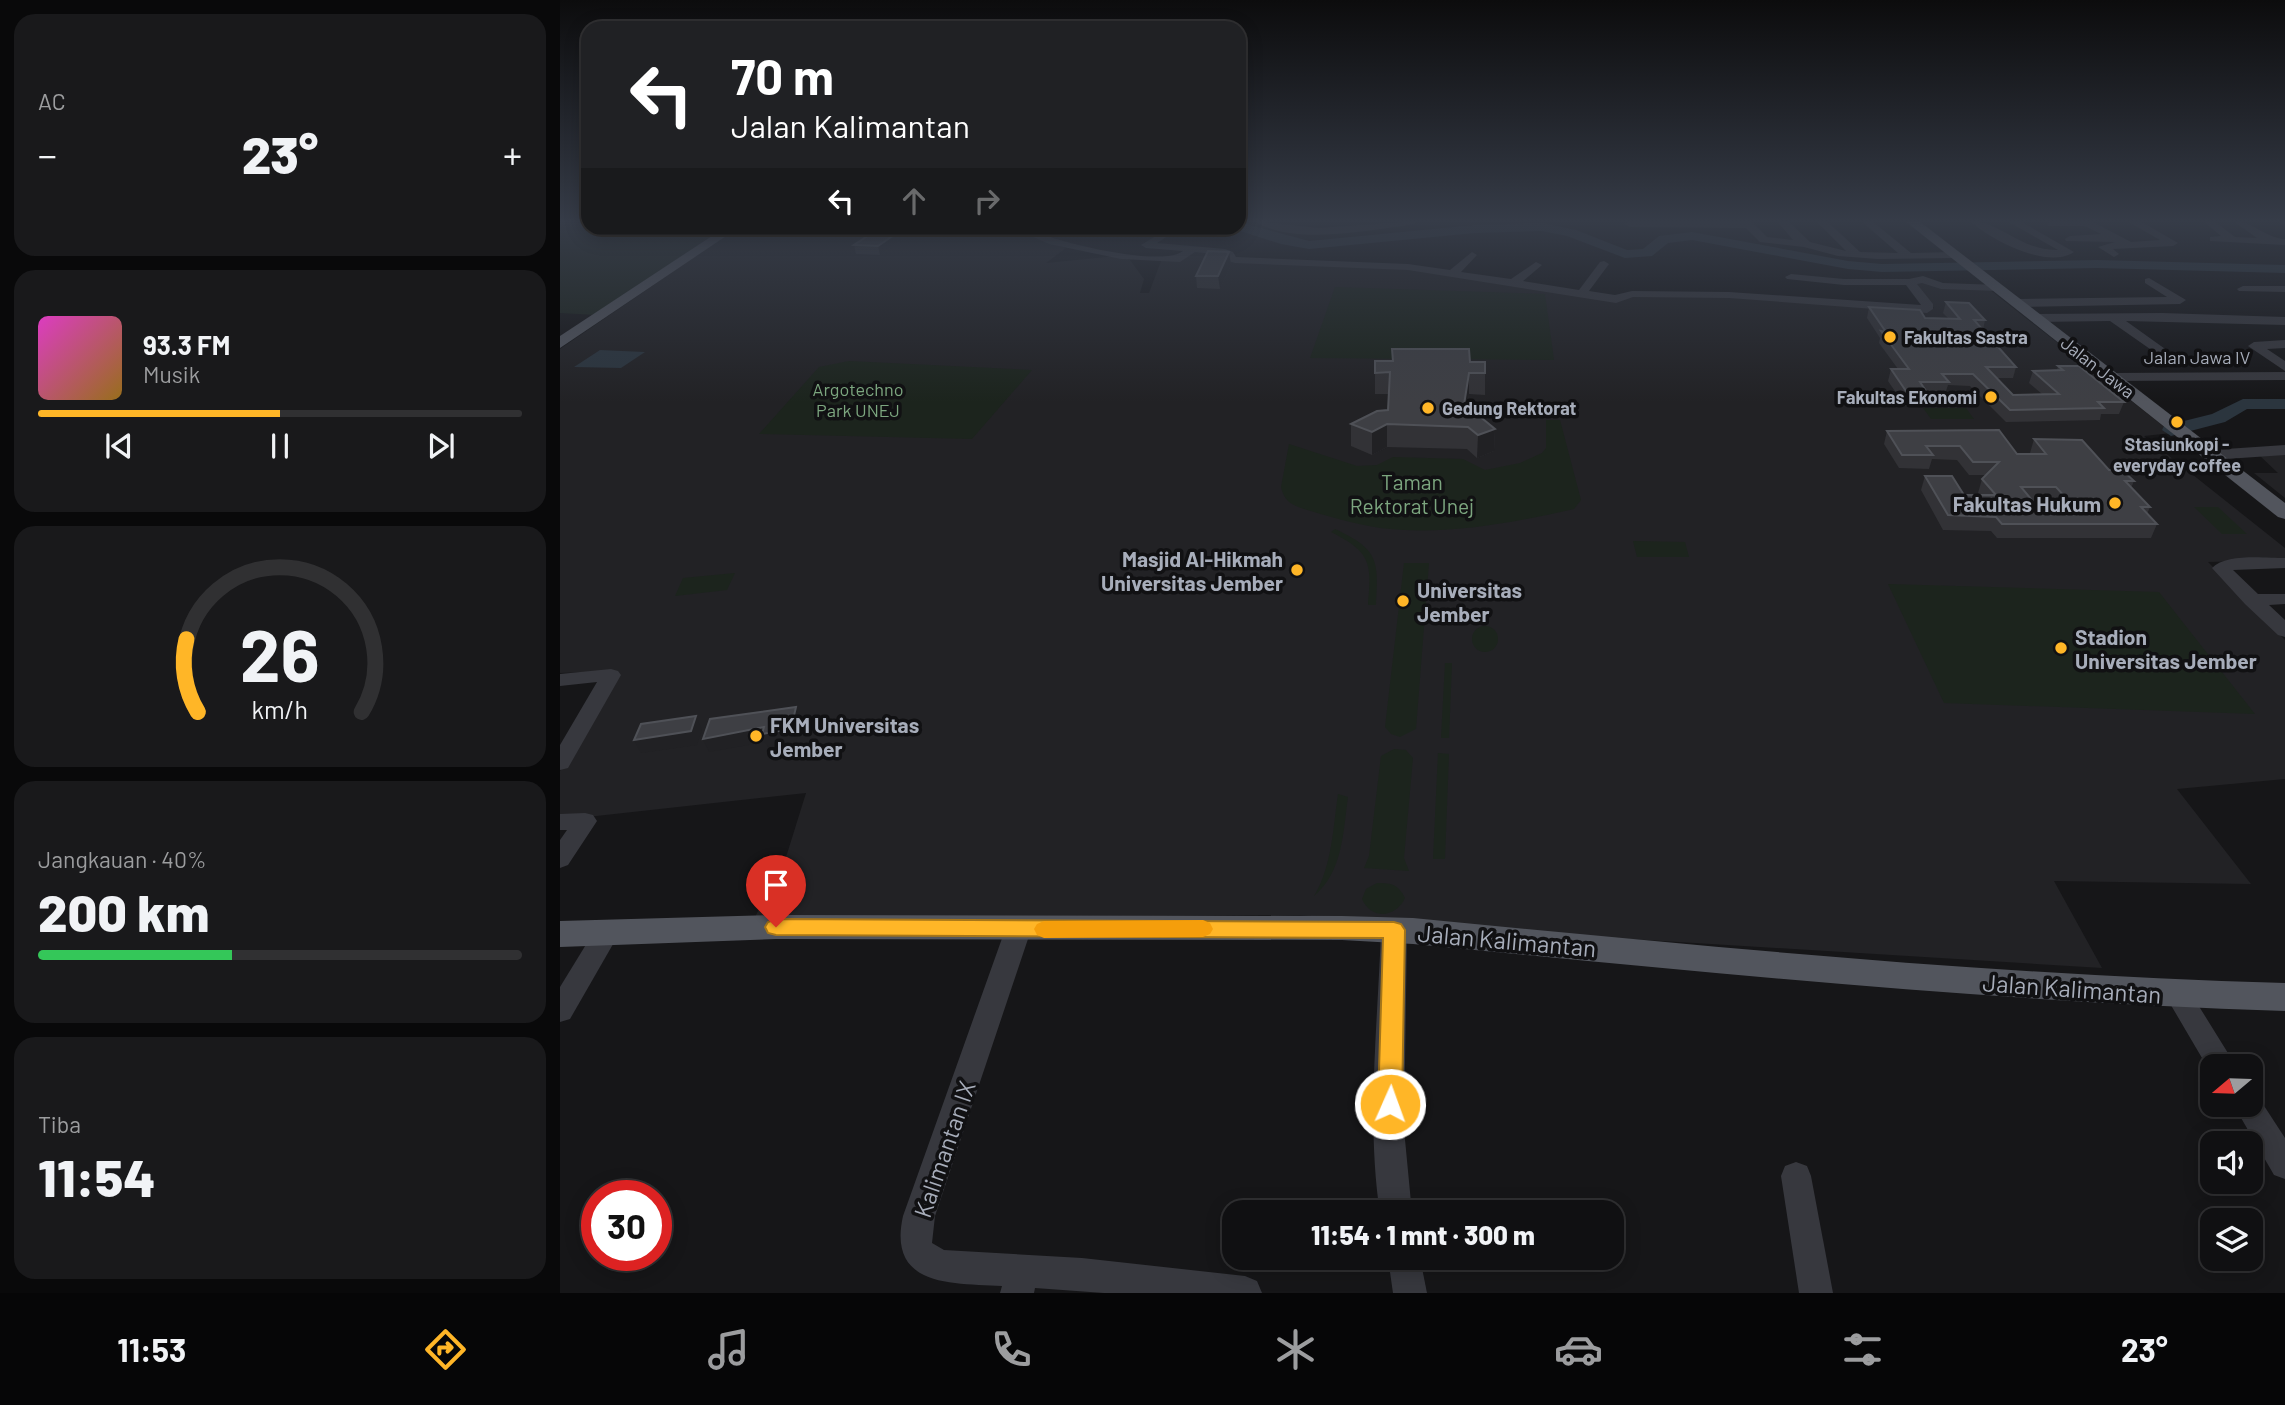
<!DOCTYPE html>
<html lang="id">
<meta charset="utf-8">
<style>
:root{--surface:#101012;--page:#19191b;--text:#f1f3f6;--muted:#9c9d9f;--line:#303032;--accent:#ffb627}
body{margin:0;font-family:Barlow,sans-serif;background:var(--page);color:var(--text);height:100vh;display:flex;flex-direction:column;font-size:26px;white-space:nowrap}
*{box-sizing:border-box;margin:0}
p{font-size:23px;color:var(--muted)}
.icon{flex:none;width:38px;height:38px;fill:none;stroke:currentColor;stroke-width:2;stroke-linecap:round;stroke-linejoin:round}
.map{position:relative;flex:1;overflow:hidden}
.side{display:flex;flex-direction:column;gap:14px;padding:14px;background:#09090a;width:560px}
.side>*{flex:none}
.hud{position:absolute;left:21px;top:21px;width:665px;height:214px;border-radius:21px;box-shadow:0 4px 18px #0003,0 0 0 2px var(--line);background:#202124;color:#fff;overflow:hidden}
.needle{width:46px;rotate:251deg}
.buttons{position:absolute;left:1640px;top:1054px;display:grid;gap:14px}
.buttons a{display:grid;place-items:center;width:63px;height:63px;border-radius:14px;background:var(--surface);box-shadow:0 4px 18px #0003,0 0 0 2px var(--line);font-size:35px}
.speed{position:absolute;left:21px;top:1180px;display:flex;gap:14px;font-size:35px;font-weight:700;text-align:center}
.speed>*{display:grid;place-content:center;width:91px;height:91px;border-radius:50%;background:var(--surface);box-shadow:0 4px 18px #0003,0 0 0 2px var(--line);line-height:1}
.speed .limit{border:10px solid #d22;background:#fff;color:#111}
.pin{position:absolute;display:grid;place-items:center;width:60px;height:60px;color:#fff;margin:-72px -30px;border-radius:50% 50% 50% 0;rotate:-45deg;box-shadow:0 0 7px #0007}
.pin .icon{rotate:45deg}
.me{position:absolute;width:77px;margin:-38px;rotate:2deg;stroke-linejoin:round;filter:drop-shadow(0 0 5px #0008)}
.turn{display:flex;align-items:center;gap:24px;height:147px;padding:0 35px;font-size:32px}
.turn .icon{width:91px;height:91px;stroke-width:2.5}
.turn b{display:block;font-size:49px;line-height:60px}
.lanes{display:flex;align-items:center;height:66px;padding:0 35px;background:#0003;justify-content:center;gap:35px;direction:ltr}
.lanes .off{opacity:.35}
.big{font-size:52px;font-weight:800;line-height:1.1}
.side .tile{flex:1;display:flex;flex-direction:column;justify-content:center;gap:10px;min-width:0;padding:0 24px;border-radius:21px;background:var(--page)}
.side .dial{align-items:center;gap:0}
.dial svg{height:182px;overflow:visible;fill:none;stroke:var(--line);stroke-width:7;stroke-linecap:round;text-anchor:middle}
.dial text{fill:var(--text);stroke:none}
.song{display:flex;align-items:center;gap:21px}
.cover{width:84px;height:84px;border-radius:10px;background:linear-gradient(135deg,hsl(310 70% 55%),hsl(40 70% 35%))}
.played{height:7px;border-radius:4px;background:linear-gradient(90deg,var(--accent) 50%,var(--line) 50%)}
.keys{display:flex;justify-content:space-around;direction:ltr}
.heat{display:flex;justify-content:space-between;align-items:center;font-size:38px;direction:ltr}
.charge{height:10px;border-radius:5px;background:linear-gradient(90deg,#34c759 40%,var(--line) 0)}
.trip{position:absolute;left:662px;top:1200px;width:402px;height:70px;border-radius:21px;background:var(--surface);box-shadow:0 4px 18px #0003,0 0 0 2px var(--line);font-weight:800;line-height:70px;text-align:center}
.tabs{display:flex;height:112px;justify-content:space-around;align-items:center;background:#060607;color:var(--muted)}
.tabs .icon{width:49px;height:49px}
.tabs .current{color:var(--accent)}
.tabs b{font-size:32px;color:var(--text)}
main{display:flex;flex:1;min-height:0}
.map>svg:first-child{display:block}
</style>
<main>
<section class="side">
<div class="tile"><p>AC</p>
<div class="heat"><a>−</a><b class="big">23°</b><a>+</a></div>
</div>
<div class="tile">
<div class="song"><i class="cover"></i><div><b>93.3 FM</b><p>Musik</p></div></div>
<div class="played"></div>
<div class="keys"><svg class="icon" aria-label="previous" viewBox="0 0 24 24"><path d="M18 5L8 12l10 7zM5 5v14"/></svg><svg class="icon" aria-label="pause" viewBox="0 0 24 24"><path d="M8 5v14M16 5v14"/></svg><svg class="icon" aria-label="next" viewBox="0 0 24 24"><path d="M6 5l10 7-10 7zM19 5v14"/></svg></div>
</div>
<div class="tile dial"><svg viewBox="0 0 100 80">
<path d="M14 69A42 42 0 1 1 86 69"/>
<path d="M14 69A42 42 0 0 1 9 37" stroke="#ffb627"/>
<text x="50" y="56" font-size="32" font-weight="700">26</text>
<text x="50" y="72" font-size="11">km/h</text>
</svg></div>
<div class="tile"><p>Jangkauan · 40%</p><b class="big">200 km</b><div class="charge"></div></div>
<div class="tile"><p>Tiba</p><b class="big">11:54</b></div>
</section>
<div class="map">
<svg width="1725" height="1293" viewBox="0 0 1725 1293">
<rect width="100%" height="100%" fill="#161618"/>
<!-- built -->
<g fill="#222225">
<polygon points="177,228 455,228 471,236 506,248 486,263 557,256 570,260 584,279 580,293 589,293 601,261 622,260 633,251 667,254 663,260 847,268 1060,301 1071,295 1183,297 1364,312 1374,308 1353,283 1367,282 1429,289 1612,433 1584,436 1725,548 1725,560 1648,562 1725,640 1725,779 1617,789 1691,884 1494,881 1542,968 907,929 739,915 194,919 227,854 246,793 0,820 0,771 57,671 0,673 0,349"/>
<polygon points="1725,453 1725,498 1694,473 1718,473 1698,454"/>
</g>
<!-- green -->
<g fill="#1c241d">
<polygon points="0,221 28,221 28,228 163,228 36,315 0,313"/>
<polygon points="775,287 985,294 994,360 750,358"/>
<polygon points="289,361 472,370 412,439 199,434 259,367"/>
<polygon points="1363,408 1406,408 1414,419 1371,419"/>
<path d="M986,420H1000L1021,500L1014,509C951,523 885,536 820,528C794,524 767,516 741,508C730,504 724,500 721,487L729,444L797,466L817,465L833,457L903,459L925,470L960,463L982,453L986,448Z"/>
<polygon points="1634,507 1658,507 1687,534 1662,534"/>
<path d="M775,529C818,549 819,560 816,605H808C812,563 811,552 771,532Z"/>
<polygon points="1073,541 1125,542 1129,557 1077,557"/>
<polygon points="844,563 869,563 856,729 840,737 831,734 825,727"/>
<polygon points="175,573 167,590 115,596 123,578"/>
<polygon points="1328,584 1599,592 1695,714 1384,703"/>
<circle cx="925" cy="639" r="13"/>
<polygon points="885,663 892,663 889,738 881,738"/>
<polygon points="834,749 846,750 853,758 844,858 849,871 804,868 809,856 821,756"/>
<polygon points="878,753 889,754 885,859 873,859"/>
<path d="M778,794L788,797C783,832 783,872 754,896C772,867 773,828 778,794Z"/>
<path d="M817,883C831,883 838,884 845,898C836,918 811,920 802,899L806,889Z"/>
</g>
<!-- water -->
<polygon fill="#2b353e" points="40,350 85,352 61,368 14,367"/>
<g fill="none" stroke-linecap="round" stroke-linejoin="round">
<!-- river -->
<g fill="#2b353e" fill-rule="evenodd">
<polygon points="679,222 749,241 915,225 982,223 1016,230 1067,250 1083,249 1099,236 1132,232 1288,261 1322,264 1537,260 1725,265 1725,273 1537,268 1322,272 1288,269 1132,240 1108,243 1092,256 1065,258 1007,236 982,231 915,233 749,249 721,244 674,229 679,228"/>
<polygon points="1683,399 1725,399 1725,409 1687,409 1665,422 1611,436 1602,430 1604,426 1652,414"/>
</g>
<!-- minor -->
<g fill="#37383e" fill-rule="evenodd">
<path d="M695,221L758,228L859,221C851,226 838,226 828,228C791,233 727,243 695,221Z"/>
<polygon points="1069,221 1191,221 1207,237 1233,240 1217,221 1228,221 1250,242 1286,251 1256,221 1267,221 1300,252 1338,253 1301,221 1312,221 1351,253 1394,252 1399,255 1394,258 1318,259 1278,256 1244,247 1200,242 1186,228 1070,227 1065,224"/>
<path d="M1410,221C1440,221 1461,251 1498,250L1447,221H1460L1514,252C1488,270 1431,240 1410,221Z"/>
<polygon points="1491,221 1531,221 1571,242 1600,240 1567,221 1580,221 1618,243 1613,246 1553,249 1559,254 1554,257 1538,247 1555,242 1506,241 1505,239 1510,236 1541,234 1525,226 1488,226 1487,224"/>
<path d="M1643,221H1654L1675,237L1697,238L1673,221C1693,221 1705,238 1725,239V245L1650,241V237L1661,236Z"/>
<polygon points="1717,221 1725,221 1725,226"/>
<path d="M453,228C469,226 484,236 500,240C523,247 604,266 623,251L586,248L581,245L609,228H620L597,243L665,249L673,252L676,257L848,264L890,270L912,252L917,255L901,272L951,279L976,262L982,265L963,281L1019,290L1040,262L1044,261L1049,264L1029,291L1055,295L1072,291L1169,292L1361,305L1346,285H1284L1227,279L1225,277L1231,274L1284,279H1349L1363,276L1383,283L1438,285L1444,288L1438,291L1381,289L1362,283L1357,284L1373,304V309L1367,313L1169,298L1073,297L1056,303L848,270L675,263L664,260L663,255L635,252L620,262L561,259L489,244Z"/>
<polygon points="1589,278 1626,300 1620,304 1457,307 1451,303 1457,299 1607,297 1585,283 1585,279"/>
<polygon points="1683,286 1725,286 1725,292 1679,291 1677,289"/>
<polygon points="1602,313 1725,317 1725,325 1566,321 1615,356 1617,359 1610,363 1550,321 1476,322 1470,318 1476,314"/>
<polygon points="1725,340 1725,348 1707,349 1725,361 1725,371 1688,346 1694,342"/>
<polygon points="1725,372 1725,380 1550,381 1543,377 1550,373"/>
<polygon points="1725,445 1725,455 1651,460 1643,455 1651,450"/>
<path d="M1725,558V568L1673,570L1698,594H1725V604L1709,605L1725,620V637L1718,635L1685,604L1652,568C1666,553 1705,558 1725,558Z"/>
<polygon points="51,669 58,671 61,675 8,768 0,770 0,745 37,682 0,686 0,674"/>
<polygon points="25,813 33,815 37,821 8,865 0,868 0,840 7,830 0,830 0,814"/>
<path d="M458,920L467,923L471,930L375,1216L372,1243L384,1250L522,1258L685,1276L697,1281L702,1293H544L475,1288L474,1293H440L442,1286C393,1283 327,1288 343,1216L445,930L449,923Z"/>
<path d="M834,920L843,923L847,930L844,1129L852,1213H820C806,1122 818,1022 821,930L825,923Z"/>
<polygon points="47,922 56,925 60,932 10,1019 0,1022 0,987 38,925"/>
<polygon points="1618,984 1627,987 1676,1066 1652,1066 1652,1075 1605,995 1609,987"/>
<polygon points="1690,1092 1697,1095 1725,1138 1725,1179 1714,1175 1673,1104 1690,1104"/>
<polygon points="1236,1162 1247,1166 1251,1176 1273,1293 1239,1293 1221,1176 1225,1166"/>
<polygon points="828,1258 860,1258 867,1293 833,1293"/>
</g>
<!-- major -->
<g fill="#52555d" fill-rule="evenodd">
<polygon points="1345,221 1359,221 1725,503 1725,519 1718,517"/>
<polygon points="164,228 178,228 0,348 0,336"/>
<path d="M216,915L782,916L853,918C1143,946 1433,975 1725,983V1011C1433,1002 1143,972 853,944L782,940L216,939L0,947V921Z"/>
</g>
</g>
<!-- wall -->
<g fill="#323236" fill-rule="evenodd">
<polygon points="341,230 344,239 320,255 296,254 294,245"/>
<polygon points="669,252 671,265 660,289 637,288 636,276"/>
<polygon points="1386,302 1425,320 1423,330 1456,367 1453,378 1437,378 1453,395 1482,394 1469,383 1473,371 1497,370 1498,366 1564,402 1559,414 1541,414 1540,420 1446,422 1410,386 1388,385 1385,394 1368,394 1365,406 1345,406 1328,381 1331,369 1338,369 1319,343 1320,338 1307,318 1309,307 1365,318 1388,318 1383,313"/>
<polygon points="910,362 925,373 925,395 909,394 906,411 909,415 935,429 934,451 917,458 907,449 827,447 812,455 791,446 791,424 828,410 829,394 815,394 815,373"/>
<path d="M1327,431L1457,454H1471L1470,453L1474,439L1574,481L1571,488L1590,507L1587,514L1597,524L1591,538H1437L1431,531L1383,530L1361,490L1365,476L1404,495H1420L1418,493L1422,479L1426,475H1409L1397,460L1372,459L1369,469L1339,468L1324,444ZM1473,501H1492L1500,511H1481Z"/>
</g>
<!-- shaded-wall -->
<g fill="#212124">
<polygon points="341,230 344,239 320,255 318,246"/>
<polygon points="669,252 671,265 660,289 658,276"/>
<polygon points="909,373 909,394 904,427 903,411"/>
<polygon points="827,424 827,447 812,455 812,432"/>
<polygon points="935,429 934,451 917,458 918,435"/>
<polygon points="236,707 241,720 236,743 208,747 205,742 149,752 143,739"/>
<polygon points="136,716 142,730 137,745 81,753 74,740"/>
</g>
<!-- building -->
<g fill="#3e3f44" stroke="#4f5157" stroke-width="2" fill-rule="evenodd">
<polygon points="318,229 341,230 318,246 294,245"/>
<polygon points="648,251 669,252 658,276 636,276"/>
<polygon points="1386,302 1409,303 1425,320 1414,320 1456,367 1426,367 1453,395 1499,394 1473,371 1503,370 1498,366 1519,366 1564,402 1538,402 1544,408 1450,410 1413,374 1382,374 1389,382 1360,382 1368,394 1348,394 1331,369 1349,369 1321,331 1326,332 1309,307 1360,310 1365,318 1400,319"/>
<polygon points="832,349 909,349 910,362 925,362 925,373 909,373 903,411 908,412 909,415 918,415 935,429 918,435 908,427 827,424 812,432 791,424 817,411 828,410 830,372 815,373 815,361 833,361"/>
<path d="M1439,430L1457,454H1486L1474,439L1522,440L1549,470H1562L1574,481H1565L1590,507H1581L1597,524H1442L1436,517L1388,515L1365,476H1392L1404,495H1436L1422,479L1439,462H1413L1400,446H1366L1373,455H1342L1327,431ZM1461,487H1496L1518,511H1481Z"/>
<polygon points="236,707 231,729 202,734 204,727 143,739 150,719"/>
<polygon points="136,716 131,731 74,740 81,724"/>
</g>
<!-- sky -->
<linearGradient id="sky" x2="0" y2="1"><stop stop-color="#0c0c0d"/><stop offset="0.55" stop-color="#363c48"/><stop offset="1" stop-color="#363c48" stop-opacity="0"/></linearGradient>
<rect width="1725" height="402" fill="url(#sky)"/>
<!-- route -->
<polygon fill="#ffb627" stroke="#a67619" stroke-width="2" points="216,919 834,922 841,924 845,930 842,1104 838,1111 830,1114 821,1111 818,1104 823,938 216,935 208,933 205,927 208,922"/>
<!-- slow -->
<polygon fill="#f59e0b" points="643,920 650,923 653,929 650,934 643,937 484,938 477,935 474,929 477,924 484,921"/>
<!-- markers -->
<g fill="#ffb627" stroke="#111113" stroke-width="2.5">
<circle cx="1330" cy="337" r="7"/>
<circle cx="1431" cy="397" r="7"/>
<circle cx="868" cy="408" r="7"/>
<circle cx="1617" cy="422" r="7"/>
<circle cx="1555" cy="503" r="7"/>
<circle cx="737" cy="570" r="7"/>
<circle cx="843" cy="601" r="7"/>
<circle cx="1501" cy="648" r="7"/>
<circle cx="196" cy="736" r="7"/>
</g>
<g text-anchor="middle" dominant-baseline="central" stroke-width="7" stroke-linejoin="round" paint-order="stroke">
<!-- far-poi labels -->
<g font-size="18" font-weight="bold" fill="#a7adba" stroke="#111113" text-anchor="start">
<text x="1344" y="337">Fakultas Sastra</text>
<text x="1417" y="397" text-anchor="end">Fakultas Ekonomi</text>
<text x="882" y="408">Gedung Rektorat</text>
<text x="1617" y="444" text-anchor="middle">Stasiunkopi -<tspan x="1617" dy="21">everyday coffee</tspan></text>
</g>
<!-- far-street labels -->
<g font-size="18" fill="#a7adba" stroke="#111113">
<text x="1637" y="357">Jalan Jawa IV</text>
<text transform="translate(1538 367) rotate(38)">Jalan Jawa</text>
</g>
<!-- far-park labels -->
<g font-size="18" fill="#7ca67f" stroke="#111113">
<text x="298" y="389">Argotechno<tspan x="298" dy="21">Park UNEJ</tspan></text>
</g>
<!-- park labels -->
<g font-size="21" fill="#7ca67f" stroke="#111113">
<text x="852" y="481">Taman<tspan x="852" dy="24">Rektorat Unej</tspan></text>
</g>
<!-- poi labels -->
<g font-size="21" font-weight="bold" fill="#a7adba" stroke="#111113" text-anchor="start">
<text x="1541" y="503" text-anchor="end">Fakultas Hukum</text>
<text x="723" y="558" text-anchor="end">Masjid Al-Hikmah<tspan x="723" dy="24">Universitas Jember</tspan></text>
<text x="857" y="589">Universitas<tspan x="857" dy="24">Jember</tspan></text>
<text x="1515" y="636">Stadion<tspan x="1515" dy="24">Universitas Jember</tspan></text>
<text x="210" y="724">FKM Universitas<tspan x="210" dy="24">Jember</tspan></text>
</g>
<!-- near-street labels -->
<g font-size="24" fill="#a7adba" stroke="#111113">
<text transform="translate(947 940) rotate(5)">Jalan Kalimantan</text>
<text transform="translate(1512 988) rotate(4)">Jalan Kalimantan</text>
<text transform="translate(384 1149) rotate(-71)">Kalimantan IX</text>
</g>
</g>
</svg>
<div class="buttons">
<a><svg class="needle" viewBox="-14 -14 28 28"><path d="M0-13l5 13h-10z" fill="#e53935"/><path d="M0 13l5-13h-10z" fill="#9c9d9f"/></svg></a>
<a><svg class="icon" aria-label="sound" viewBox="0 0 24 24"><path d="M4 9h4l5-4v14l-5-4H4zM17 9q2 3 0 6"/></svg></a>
<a><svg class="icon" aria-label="layers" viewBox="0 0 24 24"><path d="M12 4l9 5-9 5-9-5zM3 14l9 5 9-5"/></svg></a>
</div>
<div class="speed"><div class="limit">30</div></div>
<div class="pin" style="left:216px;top:927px;background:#d93025"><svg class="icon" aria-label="arrive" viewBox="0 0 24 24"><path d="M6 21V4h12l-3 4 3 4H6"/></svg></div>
<svg class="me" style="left:830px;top:1104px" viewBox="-20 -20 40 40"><circle r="17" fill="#ffb627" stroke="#fff" stroke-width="3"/><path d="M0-11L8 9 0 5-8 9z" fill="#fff"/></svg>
<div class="trip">11:54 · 1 mnt · 300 m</div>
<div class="hud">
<div class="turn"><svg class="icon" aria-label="left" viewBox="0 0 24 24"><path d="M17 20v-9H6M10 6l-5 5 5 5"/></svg><div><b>70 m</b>Jalan Kalimantan</div></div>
<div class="lanes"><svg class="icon" aria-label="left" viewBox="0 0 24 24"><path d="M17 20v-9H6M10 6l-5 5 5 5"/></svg><svg class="icon off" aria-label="ahead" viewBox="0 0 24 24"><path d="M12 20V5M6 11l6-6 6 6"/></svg><svg class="icon off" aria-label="right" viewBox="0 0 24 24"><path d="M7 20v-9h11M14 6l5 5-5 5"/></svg></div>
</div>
</div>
</main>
<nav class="tabs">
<b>11:53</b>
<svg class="icon current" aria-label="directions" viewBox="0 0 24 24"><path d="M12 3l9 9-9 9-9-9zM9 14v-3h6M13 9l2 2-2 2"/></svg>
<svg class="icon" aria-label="music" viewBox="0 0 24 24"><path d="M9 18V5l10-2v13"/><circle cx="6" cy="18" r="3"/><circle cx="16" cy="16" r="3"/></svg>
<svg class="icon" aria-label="phone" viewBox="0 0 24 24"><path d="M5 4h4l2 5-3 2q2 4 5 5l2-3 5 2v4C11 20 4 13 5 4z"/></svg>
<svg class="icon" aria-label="climate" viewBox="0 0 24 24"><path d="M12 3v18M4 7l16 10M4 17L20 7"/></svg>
<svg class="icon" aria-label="car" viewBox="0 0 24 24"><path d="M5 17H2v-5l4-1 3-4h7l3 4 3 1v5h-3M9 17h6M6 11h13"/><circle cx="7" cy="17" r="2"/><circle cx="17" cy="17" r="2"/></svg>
<svg class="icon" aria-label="filters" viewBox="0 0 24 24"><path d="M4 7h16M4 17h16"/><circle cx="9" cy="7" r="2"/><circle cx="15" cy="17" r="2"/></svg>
<b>23°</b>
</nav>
